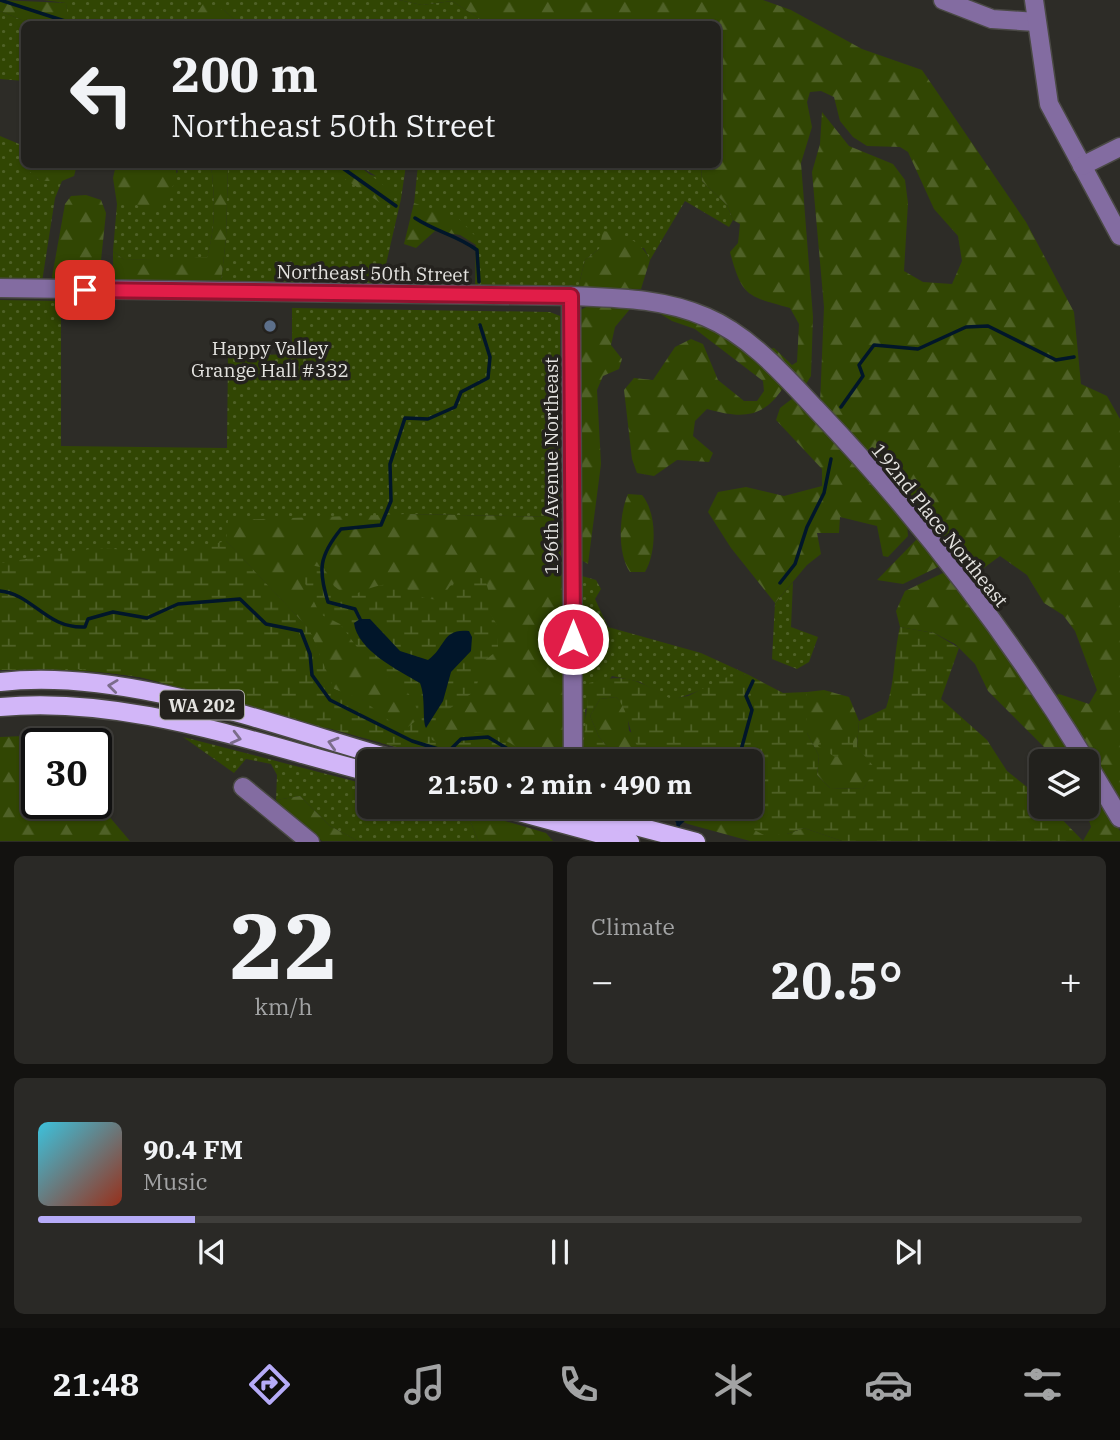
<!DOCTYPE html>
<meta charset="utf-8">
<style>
:root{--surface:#22211d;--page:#2a2926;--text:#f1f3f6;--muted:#a2a3a4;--line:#3f3e3b;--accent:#b6abf8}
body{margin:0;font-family:"IBM Plex Serif",serif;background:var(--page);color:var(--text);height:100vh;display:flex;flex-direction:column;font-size:26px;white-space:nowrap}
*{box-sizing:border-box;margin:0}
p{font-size:23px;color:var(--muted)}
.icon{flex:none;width:38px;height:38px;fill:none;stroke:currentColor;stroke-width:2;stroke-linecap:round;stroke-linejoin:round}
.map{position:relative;height:842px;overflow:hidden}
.details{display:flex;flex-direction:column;gap:14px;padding:14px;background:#131210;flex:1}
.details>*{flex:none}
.hud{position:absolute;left:21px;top:21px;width:700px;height:147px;border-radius:10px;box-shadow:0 2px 5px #0004,0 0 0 2px var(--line);background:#22211d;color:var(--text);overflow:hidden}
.buttons{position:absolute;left:1029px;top:749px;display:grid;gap:14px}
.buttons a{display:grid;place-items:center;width:70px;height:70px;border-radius:10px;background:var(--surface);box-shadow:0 2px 5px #0004,0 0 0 2px var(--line);font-size:35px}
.speed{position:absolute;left:21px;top:728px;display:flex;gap:14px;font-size:35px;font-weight:700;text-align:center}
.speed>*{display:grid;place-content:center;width:91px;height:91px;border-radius:50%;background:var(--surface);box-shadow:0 2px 5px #0004,0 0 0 2px var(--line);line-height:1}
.speed .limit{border:4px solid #111;border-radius:10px;background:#fff;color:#111}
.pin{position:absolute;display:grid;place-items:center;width:60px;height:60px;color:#fff;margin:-30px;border-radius:14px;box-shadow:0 4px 10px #0006}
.me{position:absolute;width:77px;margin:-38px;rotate:0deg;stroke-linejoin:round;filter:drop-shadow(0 0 5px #0008)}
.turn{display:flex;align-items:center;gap:24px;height:147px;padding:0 35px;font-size:32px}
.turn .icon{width:91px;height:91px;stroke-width:2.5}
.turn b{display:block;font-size:49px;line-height:60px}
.big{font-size:52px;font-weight:800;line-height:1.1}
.details .tile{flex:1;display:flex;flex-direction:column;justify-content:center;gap:10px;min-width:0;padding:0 24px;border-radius:10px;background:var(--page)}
.details .dial{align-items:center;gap:0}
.dial b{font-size:91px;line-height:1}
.song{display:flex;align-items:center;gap:21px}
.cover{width:84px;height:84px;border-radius:10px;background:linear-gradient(135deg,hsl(190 70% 55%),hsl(10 70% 35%))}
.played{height:7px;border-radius:4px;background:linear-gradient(90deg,var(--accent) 15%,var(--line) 15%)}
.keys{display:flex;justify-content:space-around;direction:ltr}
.heat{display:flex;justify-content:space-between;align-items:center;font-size:38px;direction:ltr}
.details .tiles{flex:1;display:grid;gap:14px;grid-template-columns:1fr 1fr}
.tile:last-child{grid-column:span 2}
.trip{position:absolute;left:357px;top:749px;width:406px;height:70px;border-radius:10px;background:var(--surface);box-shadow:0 2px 5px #0004,0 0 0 2px var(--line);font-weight:800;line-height:70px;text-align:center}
.menu{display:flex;height:112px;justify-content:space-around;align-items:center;background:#0e0d0c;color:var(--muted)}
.menu .icon{width:49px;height:49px}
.menu .active{color:var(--accent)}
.menu b{font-size:32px;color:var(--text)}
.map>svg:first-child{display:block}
</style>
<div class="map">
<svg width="1120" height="842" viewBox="0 0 1120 842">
<defs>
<pattern id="green-dots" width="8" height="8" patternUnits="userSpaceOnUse" patternTransform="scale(1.75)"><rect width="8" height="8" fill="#314603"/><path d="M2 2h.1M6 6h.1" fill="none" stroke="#4f6127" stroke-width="1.8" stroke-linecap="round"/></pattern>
<pattern id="forest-firs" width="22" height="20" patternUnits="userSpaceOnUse" patternTransform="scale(1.75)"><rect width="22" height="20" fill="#314603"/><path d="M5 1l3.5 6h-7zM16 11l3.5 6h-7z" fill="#4f6127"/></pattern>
<pattern id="wetland-marsh" width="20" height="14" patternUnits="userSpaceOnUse" patternTransform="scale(1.75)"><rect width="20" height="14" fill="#314603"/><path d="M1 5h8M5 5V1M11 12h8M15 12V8" fill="none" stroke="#4f6127"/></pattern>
</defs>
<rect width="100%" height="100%" fill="#2d2c27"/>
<!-- green -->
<g fill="url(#green-dots)">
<polygon points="43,0 399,0 422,5 452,1 488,24 239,24 224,10 190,22 190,24 24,24 24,81 0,79 0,11 22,20 68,24 66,3"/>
<polygon points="0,136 24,146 24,164 36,165 30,171 40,181 62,181 55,198 42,282 0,282"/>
<path d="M175,165H211C215,196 216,227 207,258L124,260L113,251L117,204H134L178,172Z"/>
<polygon points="228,165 324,165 376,176 358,165 406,165 401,199 381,286 221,282 226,238"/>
<polygon points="418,165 701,165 702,181 727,205 733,220 729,227 685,201 650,260 644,248 599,249 585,260 578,288 475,287 476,238 414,204"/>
<path d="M0,300L61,301V446L227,448L228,356L292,354V308L550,312L560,316V517L407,514L226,541L309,629L363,700L325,729C264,711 202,688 139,677C93,669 47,670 0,670Z"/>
<path d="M582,576L596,580L601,589L595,599L608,627L701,653L747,674C720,679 698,694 671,700L640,682L612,676L585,710L587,730L583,757L582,761H578Z"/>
<polygon points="793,582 791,627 818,637 809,662 797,669 772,659 775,603"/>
<polygon points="183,737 369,785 369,807 452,807 488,816 470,820 478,841 358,841 330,826 300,796 276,800 277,775 271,764 246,759 234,773"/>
</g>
<!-- forest -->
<g fill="url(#forest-firs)">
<polygon points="0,0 66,3 69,24 22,20 0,11"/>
<path d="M399,0H763L791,10L862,49L922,70L1026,222L1074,312L1081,384L1107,396L1120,419V804L1051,698L1059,694L1089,704L1097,690L1075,631L1063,615L1044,603L1027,575L1000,556L977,573L999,609L994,613L820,404L824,307L812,172L820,144L822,112L849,146L893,164L905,180L908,203L904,271L923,282L952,284L962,261L958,236L934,209L908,152L900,147L867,146L853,137L840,121L834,97L821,91L810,92L807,102L812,127L801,163L813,317L811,376L806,384L797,380L768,349L774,348L792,365L797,362L799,324L790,308C747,296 742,297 730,252L738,243L740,224L733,220L727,205L702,181L701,165L718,164V24H488L452,1L422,5Z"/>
<polygon points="203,4 224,10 239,24 190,24"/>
<polygon points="36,165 36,164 77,165 74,176 62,181 40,181 29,171"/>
<path d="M116,165H175C181,181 165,201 153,211L134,204H117L113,178Z"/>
<path d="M211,165H228L226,238L221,282L113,281V251L124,260L207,257C216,226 215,196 211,165Z"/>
<polygon points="324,165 358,165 392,192 388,201 382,204"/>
<polygon points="86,195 101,200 106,213 99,279 96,283 55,282 52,277 65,204 71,196"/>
<polygon points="414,203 457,217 477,238 476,245 460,235 435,231 416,248 404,244"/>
<path d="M603,231C623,233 641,241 650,260L641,289L578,288L585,260L599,249Z"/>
<path d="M595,302L653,305L717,327L782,379L783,388C762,420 740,418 707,409L695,421L693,436L713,453L709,462L677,460L654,476L637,473L632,459L624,390L634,378L653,380L675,347L691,339L703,344L718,380L744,401H757L764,391L763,381L695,329L672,321L649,307L630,309L615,327L611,345L622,359L619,369L603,376L597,390L601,464L588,564L581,560L580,546L579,311Z"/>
<polygon points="793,398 907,524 908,536 888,557 883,556 877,526 840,517 839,533 817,533 821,554 807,565 775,603 731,548 708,512 718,492 746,487 784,496 822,486 822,469 776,420 780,408"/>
<path d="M628,494L642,495C657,513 657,551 645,572H630C617,554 619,514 628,494Z"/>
<polygon points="407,514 560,517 566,761 448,761 381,743 363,700 334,689 309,629 226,541 228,520"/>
<polygon points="916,540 920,540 939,561 938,567 903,584 877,580"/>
<polygon points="943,573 952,576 1077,761 1058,761 988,691 975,664 955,644 934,633 900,627 896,611 905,591"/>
<polygon points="824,690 849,697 859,721 857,747 877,769 863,789 830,788 817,775 819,756 807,733 807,692"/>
<polygon points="616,697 627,709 629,731 660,749 706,749 722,761 619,761 599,737 590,716 600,699"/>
<polygon points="47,735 54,744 37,744 37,803 96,803 96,801 130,841 0,841 0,737"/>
<polygon points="1087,778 1120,831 1120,841 1083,841 1091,827 1085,807"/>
<polygon points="300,796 330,826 358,841 322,841 283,810 276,800"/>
<polygon points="648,807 732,807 736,820 787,834 804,828 842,841 750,841 688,824"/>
<polygon points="488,816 546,833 553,841 478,841 470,820"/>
</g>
<!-- wetland -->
<g fill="url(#wetland-marsh)">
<path d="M226,541L309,629L334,689L363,700L391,722L408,727L419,718L414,700L398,682L376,673L340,624L320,614L299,571L311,565L324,568L334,586L348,597C364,591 386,579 403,587C421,597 419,598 440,600L450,586L466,575L485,579L490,596L489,611L498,627V650L484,661L475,691L439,716L429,731L432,740L442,744C478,719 506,738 536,761H448L140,677L77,669L0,670V563L97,548L176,553Z"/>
<path d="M900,627L934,633L959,648L941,699L987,740L1007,771L1041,798V807H1050L1083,841H842L804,828L787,834L764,835L735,820L732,807H751V761H722L706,749L638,747C627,729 630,712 616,697L600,699L590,716L599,737L619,761H582L589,683C627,672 639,681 671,699L688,696L724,678L747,674L783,693L807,692V733L819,756L817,775L830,788L863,789L876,769L857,747L859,721L886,708C896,679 893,657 900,627Z"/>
<polygon points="849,733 853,738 853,749 848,756 835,757 818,746 822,736 828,744 837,745"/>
</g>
<!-- water -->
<path fill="#01162a" d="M360,619H370L400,651L428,660C446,647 442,628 469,631L472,637L471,651L451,672L443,701L426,728C422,720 426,698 420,683C399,671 357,650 354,623Z"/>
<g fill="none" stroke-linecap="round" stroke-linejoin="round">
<!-- stream -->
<g stroke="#01162a" stroke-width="3.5">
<polyline points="0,0 74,24"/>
<polyline points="337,164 396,206"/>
<path d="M415,218C436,232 457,235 477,250L479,282"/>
<polyline points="841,407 863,376 859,365 874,345 918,349 966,327 988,326 1056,360 1074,357"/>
<polyline points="780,583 795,564 807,527 824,493 831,459"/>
<path d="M0,591C33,594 46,629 85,627L88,619L113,612L147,618L178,604L240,599L266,624L301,631L310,654L312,675L330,700L412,741L448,752L461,739L488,737L528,761"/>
<path d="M360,619L355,609L328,602C318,570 319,556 341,529L381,525L391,501L390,464L405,418L428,419L455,407L461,392L488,378L490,357L480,325"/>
<polyline points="738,761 752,710 746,696 753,681"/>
<path d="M660,807C671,812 680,817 678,830"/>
<polyline points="679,824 694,810 706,807"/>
</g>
<defs>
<g id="minor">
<polyline points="943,0 992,19 1036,22"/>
<polyline points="1034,0 1049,104 1120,236"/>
<polyline points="1082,166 1120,147"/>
<path d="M0,288L571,296C617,298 662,298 706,317C749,335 784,375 815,408C917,515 1009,635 1086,761"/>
<polyline points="571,296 573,761"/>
<polyline points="1087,763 1120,818"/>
<polyline points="243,787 310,842"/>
</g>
<g id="major">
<path d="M0,682C126,667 278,727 399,761"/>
<path d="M0,707C124,695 251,742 369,772"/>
<polyline points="501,807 630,842"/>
<polyline points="564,807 696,842"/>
</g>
</defs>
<!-- minor casing -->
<use href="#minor" stroke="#4a4945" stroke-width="21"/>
<!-- major casing -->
<use href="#major" stroke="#4a4945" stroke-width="21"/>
<!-- minor -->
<use href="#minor" stroke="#836ca1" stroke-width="18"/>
<!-- major -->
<use href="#major" stroke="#d2b6f8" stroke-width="18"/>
</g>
<!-- one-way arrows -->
<defs><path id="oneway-chevron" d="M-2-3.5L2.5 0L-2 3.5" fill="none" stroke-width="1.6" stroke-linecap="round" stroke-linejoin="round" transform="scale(1.75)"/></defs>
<g stroke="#7b6c8b">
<use href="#oneway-chevron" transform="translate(113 686) rotate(-173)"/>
<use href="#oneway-chevron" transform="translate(236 738) rotate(14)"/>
<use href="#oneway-chevron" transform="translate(333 743) rotate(-164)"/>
</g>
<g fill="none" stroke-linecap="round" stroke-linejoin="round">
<defs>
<polyline id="route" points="85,290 571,296 573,639"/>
</defs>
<!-- route casing -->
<use href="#route" stroke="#92132f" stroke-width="18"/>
<!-- route -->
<use href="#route" stroke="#e11d48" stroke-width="12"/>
</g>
<!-- markers -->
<circle fill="#5c6f8a" stroke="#24221e" stroke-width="2.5" cx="270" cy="326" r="7"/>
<g text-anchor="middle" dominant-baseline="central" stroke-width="7" stroke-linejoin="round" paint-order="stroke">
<!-- shield labels -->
<rect fill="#24221e" stroke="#aaa9a6" stroke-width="2" x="160" y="690.5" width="84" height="29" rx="5"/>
<g font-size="18" font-weight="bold" fill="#e4e3e0">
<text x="202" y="705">WA 202</text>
</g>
<!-- street labels -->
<g font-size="19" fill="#e4e3e0" stroke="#24221e">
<text transform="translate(373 273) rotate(1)">Northeast 50th Street</text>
<text transform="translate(551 466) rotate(-90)">196th Avenue Northeast</text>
<text transform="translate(940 525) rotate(51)">192nd Place Northeast</text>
</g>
<!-- poi labels -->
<g font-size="19" fill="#e4e3e0" stroke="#24221e">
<text x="270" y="348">Happy Valley<tspan x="270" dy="22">Grange Hall #332</tspan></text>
</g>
</g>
</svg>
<div class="buttons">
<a><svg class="icon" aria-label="layers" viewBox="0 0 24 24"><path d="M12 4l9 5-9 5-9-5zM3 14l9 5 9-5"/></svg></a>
</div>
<div class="speed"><div class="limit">30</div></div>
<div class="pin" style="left:85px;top:290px;background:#d93025"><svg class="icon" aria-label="arrive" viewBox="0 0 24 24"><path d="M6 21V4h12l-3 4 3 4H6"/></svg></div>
<svg class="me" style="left:573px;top:639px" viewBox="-20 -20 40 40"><circle r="17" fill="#e11d48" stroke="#fff" stroke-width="3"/><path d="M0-11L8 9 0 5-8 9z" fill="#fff"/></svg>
<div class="trip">21:50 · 2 min · 490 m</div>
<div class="hud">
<div class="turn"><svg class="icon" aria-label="left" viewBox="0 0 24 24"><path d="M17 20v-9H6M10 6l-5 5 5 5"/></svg><div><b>200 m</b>Northeast 50th Street</div></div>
</div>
</div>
<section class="details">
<div class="tiles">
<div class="tile dial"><b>22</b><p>km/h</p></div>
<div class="tile"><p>Climate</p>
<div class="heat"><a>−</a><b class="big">20.5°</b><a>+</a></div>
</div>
<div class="tile">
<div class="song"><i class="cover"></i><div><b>90.4 FM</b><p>Music</p></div></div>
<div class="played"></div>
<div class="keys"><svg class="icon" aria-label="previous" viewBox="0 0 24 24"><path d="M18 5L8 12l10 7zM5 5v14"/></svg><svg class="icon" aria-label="pause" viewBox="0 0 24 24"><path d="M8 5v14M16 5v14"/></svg><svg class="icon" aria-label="next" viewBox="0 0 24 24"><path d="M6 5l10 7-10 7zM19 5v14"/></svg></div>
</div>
</div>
</section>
<nav class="menu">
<b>21:48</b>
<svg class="icon active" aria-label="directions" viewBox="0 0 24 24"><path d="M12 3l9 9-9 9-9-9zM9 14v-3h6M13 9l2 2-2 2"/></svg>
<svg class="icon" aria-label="music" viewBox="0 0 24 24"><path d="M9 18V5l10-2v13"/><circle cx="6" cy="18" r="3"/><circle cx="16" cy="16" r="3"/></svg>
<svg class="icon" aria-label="phone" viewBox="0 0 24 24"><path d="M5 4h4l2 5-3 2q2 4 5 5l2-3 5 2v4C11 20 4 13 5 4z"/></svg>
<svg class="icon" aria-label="climate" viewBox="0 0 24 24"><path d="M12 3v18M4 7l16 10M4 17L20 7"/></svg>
<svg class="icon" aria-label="car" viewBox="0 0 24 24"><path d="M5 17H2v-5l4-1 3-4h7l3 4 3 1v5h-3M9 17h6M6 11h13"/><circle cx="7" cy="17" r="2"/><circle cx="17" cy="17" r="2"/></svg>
<svg class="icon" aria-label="filters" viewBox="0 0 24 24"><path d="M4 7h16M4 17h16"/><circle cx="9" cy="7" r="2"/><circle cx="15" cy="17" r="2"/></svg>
</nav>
